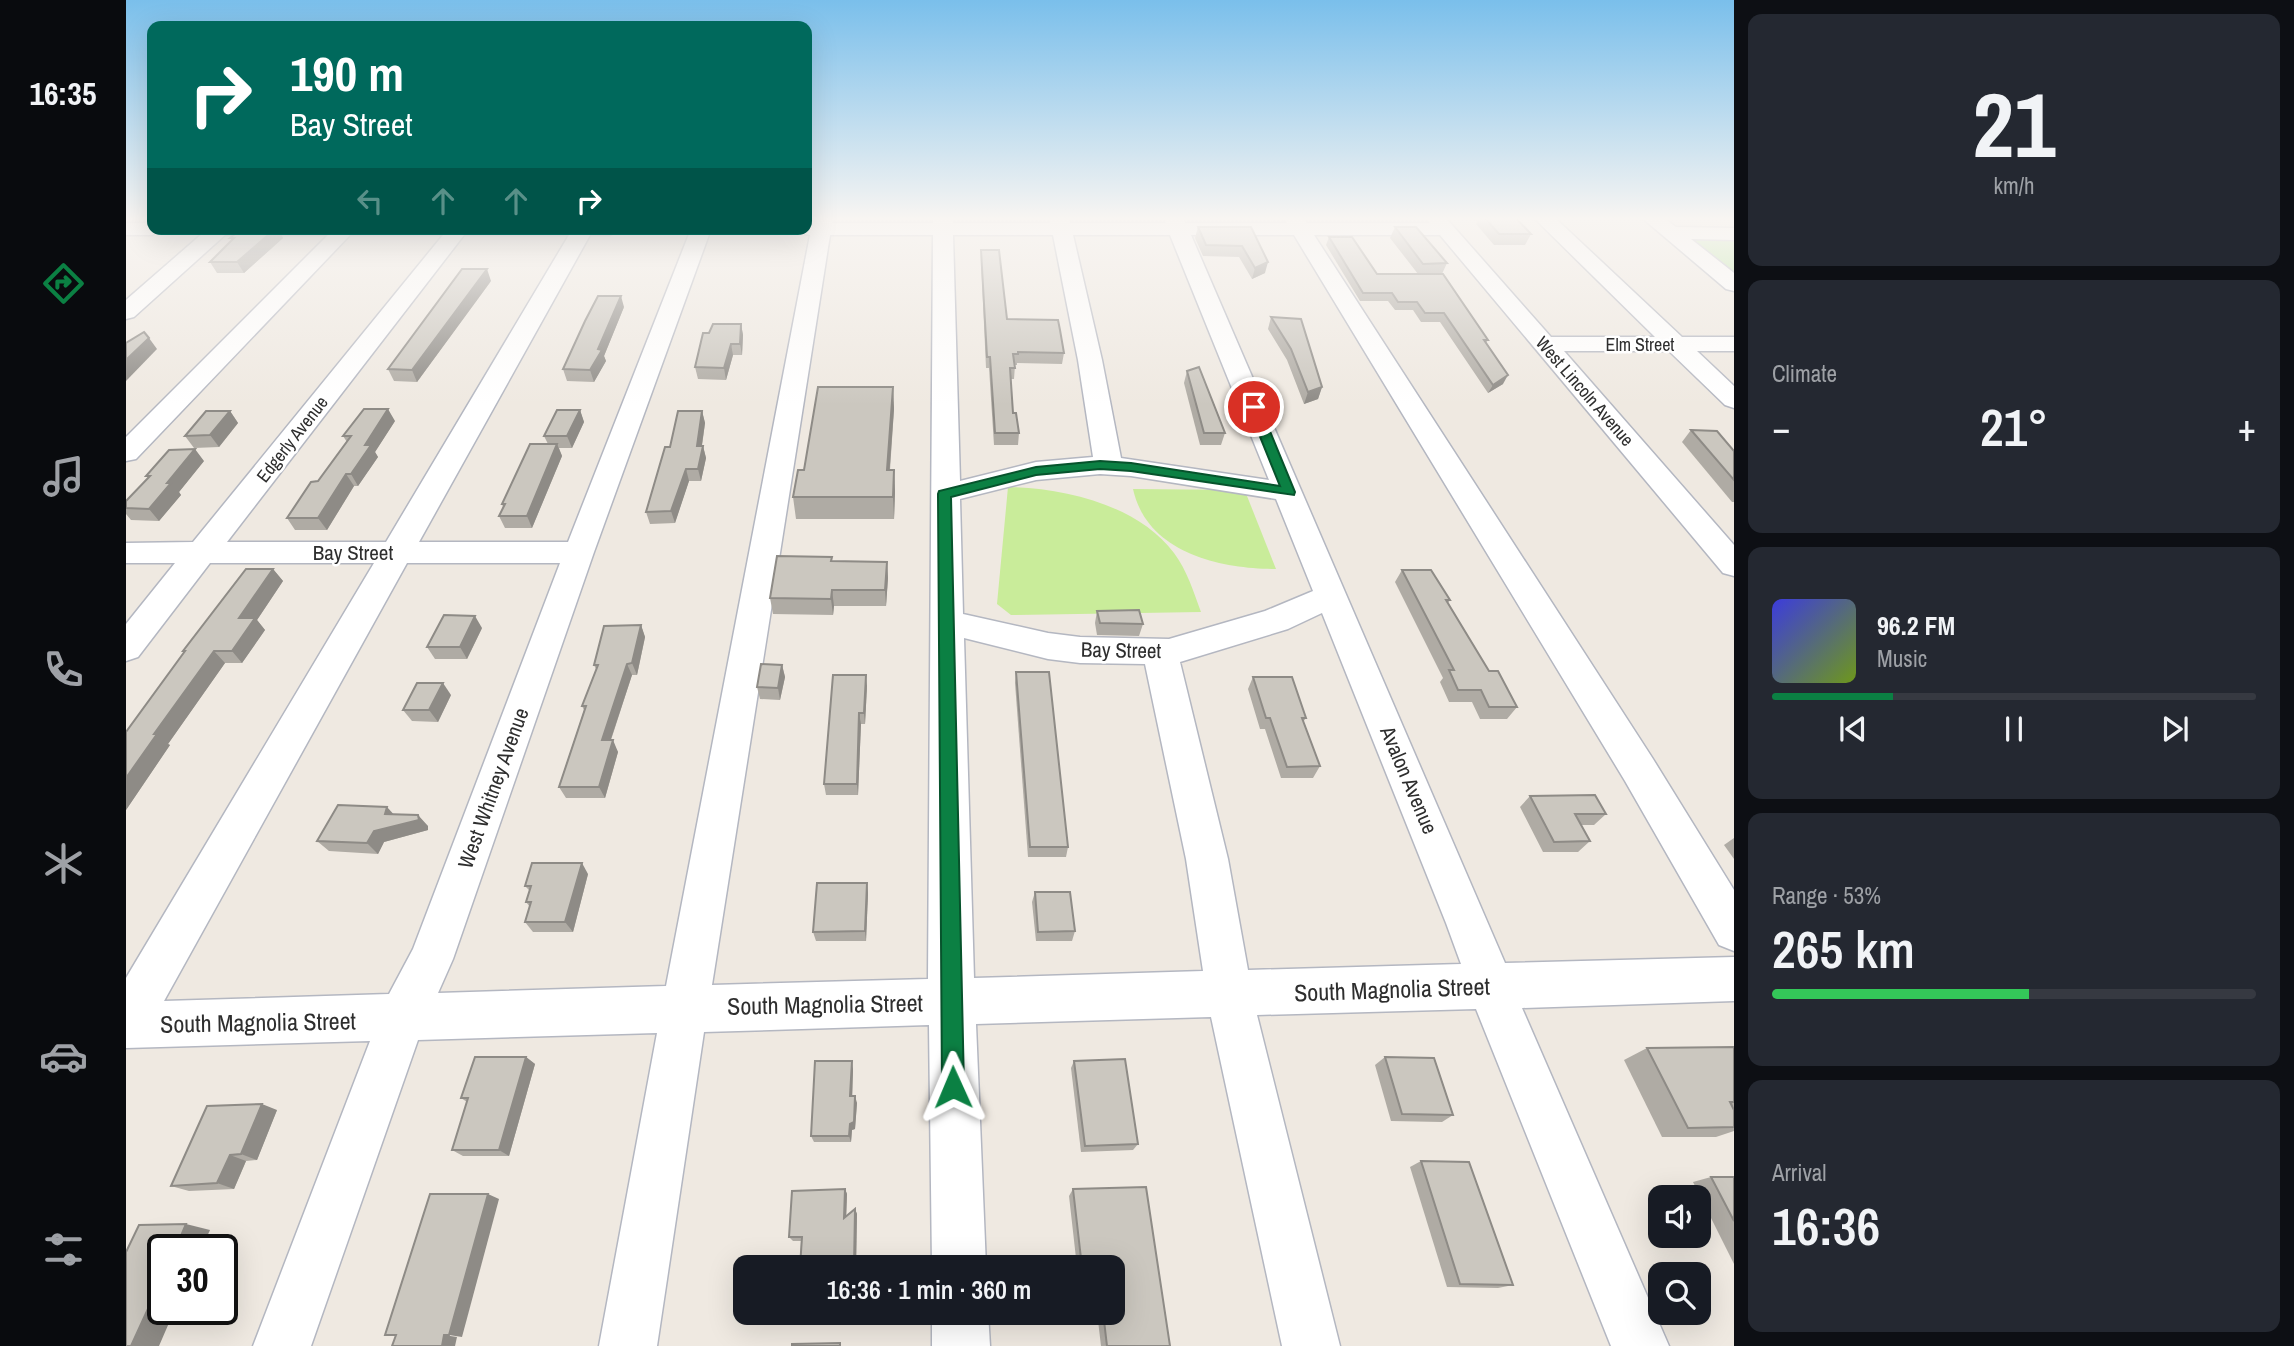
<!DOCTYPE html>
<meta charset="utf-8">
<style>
:root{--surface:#171b24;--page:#242831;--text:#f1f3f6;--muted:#9ea1a6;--line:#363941;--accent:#0b8043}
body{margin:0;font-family:"Archivo Narrow",sans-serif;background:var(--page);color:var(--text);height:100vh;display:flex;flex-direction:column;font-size:26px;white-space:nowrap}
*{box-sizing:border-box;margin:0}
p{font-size:23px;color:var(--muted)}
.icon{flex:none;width:38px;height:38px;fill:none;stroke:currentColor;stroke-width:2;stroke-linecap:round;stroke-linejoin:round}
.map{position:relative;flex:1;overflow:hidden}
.side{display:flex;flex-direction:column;gap:14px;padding:14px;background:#0d0f14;width:560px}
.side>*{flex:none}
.banner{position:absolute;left:21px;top:21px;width:665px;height:214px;border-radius:14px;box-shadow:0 7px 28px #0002;background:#00695c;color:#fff;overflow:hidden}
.controls{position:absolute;left:1522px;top:1185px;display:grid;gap:14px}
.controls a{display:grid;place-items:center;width:63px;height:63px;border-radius:14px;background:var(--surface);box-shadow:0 7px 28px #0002;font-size:35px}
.speed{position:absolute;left:21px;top:1234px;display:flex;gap:14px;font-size:35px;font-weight:700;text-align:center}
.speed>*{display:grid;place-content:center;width:91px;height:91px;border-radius:50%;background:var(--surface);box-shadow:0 7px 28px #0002;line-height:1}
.speed .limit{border:4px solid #111;border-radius:10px;background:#fff;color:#111}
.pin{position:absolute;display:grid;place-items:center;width:60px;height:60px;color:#fff;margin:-30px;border:4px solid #fff;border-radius:50%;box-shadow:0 2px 7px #0007}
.me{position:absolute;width:77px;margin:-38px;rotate:359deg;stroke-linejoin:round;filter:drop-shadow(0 0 5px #0008)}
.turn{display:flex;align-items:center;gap:24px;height:147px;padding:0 28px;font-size:32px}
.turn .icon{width:91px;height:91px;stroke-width:2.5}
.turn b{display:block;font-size:49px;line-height:60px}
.lanes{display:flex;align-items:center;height:66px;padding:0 28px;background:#0003;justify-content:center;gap:35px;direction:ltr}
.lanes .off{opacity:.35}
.big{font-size:52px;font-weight:600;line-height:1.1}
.side .card{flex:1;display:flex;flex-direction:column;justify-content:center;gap:10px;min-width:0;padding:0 24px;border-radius:14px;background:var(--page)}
.side .dial{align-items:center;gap:0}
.dial b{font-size:91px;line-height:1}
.song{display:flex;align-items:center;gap:21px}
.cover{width:84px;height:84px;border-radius:10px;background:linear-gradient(135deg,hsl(240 70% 55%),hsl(80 70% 35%))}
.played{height:7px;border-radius:4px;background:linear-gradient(90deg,var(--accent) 25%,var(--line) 25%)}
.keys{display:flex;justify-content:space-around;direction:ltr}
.heat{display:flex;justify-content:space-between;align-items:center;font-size:38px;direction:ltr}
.charge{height:10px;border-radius:5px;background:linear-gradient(90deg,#34c759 53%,var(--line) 0)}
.trip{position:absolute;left:607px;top:1255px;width:392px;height:70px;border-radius:14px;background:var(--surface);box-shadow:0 7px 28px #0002;font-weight:600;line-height:70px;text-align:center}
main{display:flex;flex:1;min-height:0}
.dock{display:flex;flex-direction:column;width:126px;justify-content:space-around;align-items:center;background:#090b0e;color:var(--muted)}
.dock .icon{width:49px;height:49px}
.dock .selected{color:var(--accent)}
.dock b{font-size:32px;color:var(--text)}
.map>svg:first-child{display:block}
</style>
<main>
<nav class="dock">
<b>16:35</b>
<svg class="icon selected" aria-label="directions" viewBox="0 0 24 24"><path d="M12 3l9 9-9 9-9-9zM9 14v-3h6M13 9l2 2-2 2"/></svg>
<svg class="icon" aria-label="music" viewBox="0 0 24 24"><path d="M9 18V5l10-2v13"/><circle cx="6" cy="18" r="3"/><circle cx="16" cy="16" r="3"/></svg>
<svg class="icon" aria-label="phone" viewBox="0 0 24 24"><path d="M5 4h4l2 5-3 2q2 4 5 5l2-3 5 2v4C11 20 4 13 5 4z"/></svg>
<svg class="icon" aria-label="climate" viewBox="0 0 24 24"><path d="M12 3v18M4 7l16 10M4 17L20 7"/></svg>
<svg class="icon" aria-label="car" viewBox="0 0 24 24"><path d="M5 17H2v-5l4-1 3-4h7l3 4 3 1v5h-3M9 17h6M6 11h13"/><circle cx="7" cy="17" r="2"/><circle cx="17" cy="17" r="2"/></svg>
<svg class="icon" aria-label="filters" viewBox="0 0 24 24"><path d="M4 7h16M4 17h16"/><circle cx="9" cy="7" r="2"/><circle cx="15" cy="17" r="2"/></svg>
</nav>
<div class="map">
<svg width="1608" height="1346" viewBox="0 0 1608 1346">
<rect width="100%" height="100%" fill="#efe9e1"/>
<!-- green -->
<polygon fill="#b6e59e" points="1551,235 1608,235 1608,280"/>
<!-- pitch -->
<g fill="#c9ec9a">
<path d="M882,487C939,488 1012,505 1048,553C1061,570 1068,593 1075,612L885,615L871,604Z"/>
<path d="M1007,489L1111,490L1121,496L1150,569C1094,569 1021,553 1007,489Z"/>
</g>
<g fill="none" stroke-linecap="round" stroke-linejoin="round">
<defs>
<g id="minor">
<path d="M687,217H707L706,223H807V217H827V223H924L923,217H943L944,223H1040L1037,217H1057L1059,223H1161L1157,217H1177L1181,223H1304L1299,217H1319L1425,337H1529L1407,217H1428L1556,337H1608V351H1571L1608,386V408L1599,405L1543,351H1438L1608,545V576L1597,573L1314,235H1188L1527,759L1608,890V951L1593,945L1499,781L1168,235H1065L1379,963L1608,957V1001L1396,1008L1543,1346H1485L1350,1009L1131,1015L1214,1346H1156L1085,1017L850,1024L860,1267H806L803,1025L578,1032L531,1346H473L531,1033L292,1040L185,1346H127L244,1041L0,1048V978L248,563H84L12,657L0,661V624L49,563H0V543L67,542L317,235H224L10,459L0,461V437L202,235H99L8,317L0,319V300L77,233L74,229H494L484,235H464L293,542H442L565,229H585L468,552L327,959L312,993L540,986L684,235L674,233L671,229H681V223H686ZM338,235H443L260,542H101ZM704,235H807L802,979L586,985ZM827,235H927L952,360L967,457L910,462L834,481ZM947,235H1044L1143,480L995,458L976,360ZM974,474L1005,476L1150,499L1187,591L1139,611L1043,639L954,637L922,633L837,614L834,499L910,480ZM281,563H434L287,949L263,994L38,1001ZM1196,613L1320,923L1335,964L1122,970L1102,859L1054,662L1162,629ZM838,638L922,659L954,663L1019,664L1060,859L1077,971L848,978Z"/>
<polygon points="1515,217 1537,217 1550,227 1608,228 1608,240 1565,239 1608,273 1608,291 1600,289"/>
<polygon points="0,223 26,223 26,229 36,229 26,235 0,235"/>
<polygon points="806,1312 862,1312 864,1346 806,1346"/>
</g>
</defs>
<!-- minor casing -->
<use href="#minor" stroke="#b4b7c1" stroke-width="3"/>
<!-- minor -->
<use href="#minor" fill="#fff" fill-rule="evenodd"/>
</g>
<!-- wall -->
<g fill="#afaba4">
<polygon points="1090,217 1115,217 1114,219 1092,220"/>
<polygon points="1346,217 1389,217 1405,234 1399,245 1368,245 1350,224 1351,222"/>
<polygon points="1072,227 1125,227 1139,273 1126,279 1113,257 1077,256 1069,238"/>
<polygon points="1269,227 1321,263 1316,274 1362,340 1360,343 1377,384 1362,393 1314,322 1295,322 1287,310 1269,310 1262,301 1234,301 1200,245 1203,237 1251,274 1292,274 1264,238"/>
<polygon points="104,238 157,238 118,273 91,273 84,262 106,241"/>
<polygon points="855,250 881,319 938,353 936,364 891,363 891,365 889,365 888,379 885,379 887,413 893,433 892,445 868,445 863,368 860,368 855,260"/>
<polygon points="365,281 291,382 268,381 262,369"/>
<polygon points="498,307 478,356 480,361 468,382 441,381 437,369"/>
<polygon points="1145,317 1196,387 1192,399 1178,404 1161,360 1142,329"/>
<polygon points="615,324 617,335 616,355 607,355 600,380 572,379 569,367 583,333"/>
<polygon points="1061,371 1099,433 1095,445 1074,445 1058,383"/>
<polygon points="767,387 768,409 764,470 768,470 769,492 768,519 670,519 667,497 678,470"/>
<polygon points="454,410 458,422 446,448 433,448 436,456 406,528 379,528 373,516 377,507 376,504 422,444 418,436"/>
<polygon points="104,411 112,423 93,447 68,448 59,436"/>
<polygon points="576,411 579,423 576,446 577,446 580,458 575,481 563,481 549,523 524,524 520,512 544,447"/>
<polygon points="269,421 249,452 252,457 232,486 228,486 201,530 169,530 161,518 192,481 221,442 217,436"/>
<polygon points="1565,430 1608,451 1608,502 1606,502 1556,442"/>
<polygon points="78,461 53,492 55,495 33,521 5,520 0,514 0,501 22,478 20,476"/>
<polygon points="706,561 761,562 762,578 760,606 708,606 707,615 647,614 644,598"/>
<polygon points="147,569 157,581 131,620 139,630 116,663 99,663 42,744 44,745 0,810 0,732 58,653 57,651"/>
<polygon points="1276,570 1324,600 1322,603 1363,671 1391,707 1381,719 1354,719 1346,702 1323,702 1314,682 1317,678 1269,582"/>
<polygon points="971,611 1017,624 1013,636 971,635 969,623"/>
<polygon points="515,625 519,637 511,675 506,675 485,740 492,752 479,798 440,798 433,787 458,710 456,706 470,669 468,665"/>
<polygon points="356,628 341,659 309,659 301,647"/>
<polygon points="656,665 659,677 654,700 634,699 631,687"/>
<polygon points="890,672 942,847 940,857 902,857 889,683"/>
<polygon points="1127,677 1180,718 1177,722 1194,766 1187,778 1155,778 1139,729 1134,729 1122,689"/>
<polygon points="741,686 739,724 735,724 732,795 700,795 698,784"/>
<polygon points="325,695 312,722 286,721 277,710"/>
<polygon points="1404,796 1480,814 1468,825 1455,825 1464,841 1452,852 1417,852 1394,807"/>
<polygon points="267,814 302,826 302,830 258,842 252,854 203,851 191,841"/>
<polygon points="1608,838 1608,859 1598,845"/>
<polygon points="462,874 447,932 407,932 399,922 404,907 400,902 404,891 399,886"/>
<polygon points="741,883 742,893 740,941 690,941 687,932"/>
<polygon points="909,892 949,931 946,941 910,941 906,902"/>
<polygon points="1608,1047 1608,1131 1590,1137 1536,1137 1498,1060 1521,1048"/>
<polygon points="400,1057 409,1064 383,1156 337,1156 326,1150 341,1102 335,1098"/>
<polygon points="1259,1057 1327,1115 1316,1122 1265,1121 1249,1065"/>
<polygon points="948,1061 1012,1144 1007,1150 955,1152 945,1068"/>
<polygon points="727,1069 726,1096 731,1103 729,1129 726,1130 725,1142 688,1142 685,1136"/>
<polygon points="151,1110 131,1160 120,1161 108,1189 63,1191 45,1186"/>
<polygon points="1295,1161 1387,1285 1372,1288 1321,1287 1284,1167"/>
<polygon points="1585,1177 1608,1177 1608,1264 1567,1182"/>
<polygon points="719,1189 721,1194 720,1216 729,1209 731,1214 730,1267 674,1267 675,1241 667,1241 663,1237"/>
<polygon points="947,1189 1044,1346 975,1346 971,1312 987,1312 987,1267 951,1267 943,1196"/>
</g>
<!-- shaded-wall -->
<g fill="#8e8b86">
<polygon points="149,229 153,229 157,238 118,273 111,262"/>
<polygon points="1142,262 1139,273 1126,279 1129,268"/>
<polygon points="361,269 365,281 291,382 286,370"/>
<polygon points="495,296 498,307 478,356 480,361 468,382 464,370"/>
<polygon points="615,324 617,335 616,355 614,344"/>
<polygon points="23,338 31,349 0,381 0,360"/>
<polygon points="605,344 607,355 600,380 598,368"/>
<polygon points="1382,375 1377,384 1362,393 1367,385"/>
<polygon points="767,387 768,409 762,492 761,470"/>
<polygon points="1196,387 1192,399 1178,404 1182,392"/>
<polygon points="262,409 269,421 249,452 252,457 232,486 225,474 239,445"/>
<polygon points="454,410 458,422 446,448 441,436"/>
<polygon points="104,411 112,423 93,447 84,435"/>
<polygon points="576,411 579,423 574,458 571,446"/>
<polygon points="431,444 436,456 406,528 401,516"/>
<polygon points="577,446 580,458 575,481 572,469"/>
<polygon points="69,449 78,461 53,492 55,495 33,521 23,509 41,483"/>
<polygon points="560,469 563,481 549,523 545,511"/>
<polygon points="768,470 769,492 768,519 767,497"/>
<polygon points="220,474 228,486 201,530 192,518"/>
<polygon points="761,562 762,578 760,606 759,590"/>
<polygon points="147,569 157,581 131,620 139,630 116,663 106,651 113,618"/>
<polygon points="706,590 708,606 707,615 705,599"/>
<polygon points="349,616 356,628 341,659 334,647"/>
<polygon points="515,625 519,637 511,675 506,663"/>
<polygon points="88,651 99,663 42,744 44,745 0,810 0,778 28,734"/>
<polygon points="501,664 506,675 481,751 476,740"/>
<polygon points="656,665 659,677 654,700 652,688"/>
<polygon points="740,675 741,686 739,724 738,713"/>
<polygon points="317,683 325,695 312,722 303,710"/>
<polygon points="733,713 735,724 732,795 731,784"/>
<polygon points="487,740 492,752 479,798 473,787"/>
<polygon points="261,807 271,818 259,814"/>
<polygon points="292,815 302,826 302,830 258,842 252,854 241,843 248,831"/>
<polygon points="456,863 462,874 447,932 439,922"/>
<polygon points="741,883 742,893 740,941 739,931"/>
<polygon points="400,1057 409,1064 383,1156 373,1150"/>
<polygon points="726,1061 727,1069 726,1103 724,1096"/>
<polygon points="729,1096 731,1103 729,1129 726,1130 725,1142 723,1136 724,1124"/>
<polygon points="136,1104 151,1110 131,1160 115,1154"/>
<polygon points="104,1155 120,1161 108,1189 91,1183"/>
<polygon points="719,1189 721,1194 720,1223 718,1218"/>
<polygon points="362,1194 373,1199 336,1337 323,1335"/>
<polygon points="729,1209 731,1214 730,1267 728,1267"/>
<polygon points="60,1224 84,1230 75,1250 49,1250"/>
<polygon points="37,1276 37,1309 49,1309 33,1346 5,1346"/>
<polygon points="318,1335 331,1337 329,1346 316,1346"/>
</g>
<!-- building -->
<g fill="#cbc7bf" stroke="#8e8b86" stroke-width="2">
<polygon points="1358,217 1389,217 1405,234 1373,234"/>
<polygon points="1072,227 1125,227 1142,262 1129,268 1116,246 1080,245"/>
<polygon points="1269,227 1290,227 1321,263 1297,264"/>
<polygon points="115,229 149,229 111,262 84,262 108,238 104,238"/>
<polygon points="1203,237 1226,237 1251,274 1317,274 1362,340 1358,340 1382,375 1367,385 1318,313 1299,313 1291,302 1272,302 1266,293 1237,293"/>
<polygon points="855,250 873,250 881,319 932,320 934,330 938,353 892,352 892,354 887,354 889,368 884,368 887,413 890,413 893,433 869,433 864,357 861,357"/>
<polygon points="336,269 361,269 286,370 262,369"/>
<polygon points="472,296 495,296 472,349 476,350 464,370 437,369 459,321"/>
<polygon points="1145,317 1175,319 1196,387 1182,392 1165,349"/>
<polygon points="587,324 615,324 614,344 605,344 598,368 569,367 577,333 583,333"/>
<polygon points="18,332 23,338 0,360 0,343"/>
<polygon points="1073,367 1099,433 1078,433 1061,371"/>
<polygon points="692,387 767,387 761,470 768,470 767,497 667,497 672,470 678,470"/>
<polygon points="238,409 262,409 239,445 245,445 225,474 220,474 192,518 161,518 185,482 192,481 225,436 217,436"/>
<polygon points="431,410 454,410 441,436 418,436"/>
<polygon points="80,411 104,411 84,435 59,436"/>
<polygon points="552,411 576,411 571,446 577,446 572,469 560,469 545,511 520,512 539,447 544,447"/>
<polygon points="1565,430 1591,431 1608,451 1608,480"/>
<polygon points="404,444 431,444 401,516 373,516 379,504 376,504"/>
<polygon points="69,449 41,483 45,483 23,509 0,508 0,501 24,476 20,476 43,450"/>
<polygon points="651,556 706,557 705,561 761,562 759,590 706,590 705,599 644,598"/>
<polygon points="120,569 147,569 113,618 129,618 106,651 88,651 28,734 31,734 0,778 0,732 59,651 57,651"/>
<polygon points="1276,570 1305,570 1324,600 1320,600 1363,671 1372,671 1391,707 1363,707 1355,690 1332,690 1323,670 1328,670"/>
<polygon points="1013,610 1017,624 974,623 971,611"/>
<polygon points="318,615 349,616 334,647 301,647"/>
<polygon points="515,625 506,663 501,664 476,740 487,740 473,787 433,787 460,706 456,706 472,665 468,665 478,626"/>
<polygon points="635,664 656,665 652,688 631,687"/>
<polygon points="890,672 923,672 942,847 904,847"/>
<polygon points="707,675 740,675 738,713 733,713 731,784 698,784"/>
<polygon points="1127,677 1166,677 1180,718 1176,718 1194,766 1161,767 1144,718 1140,718"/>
<polygon points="291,683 317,683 303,710 277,710"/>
<polygon points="1469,795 1480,814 1449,814 1464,841 1428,842 1404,796"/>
<polygon points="212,805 261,807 259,814 292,815 293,820 248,831 241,843 191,841"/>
<polygon points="406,863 456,863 439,922 399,922 405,902 400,902 405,886 399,886"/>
<polygon points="691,883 741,883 739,931 687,932"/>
<polygon points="909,892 944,892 949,931 912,932"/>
<polygon points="1608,1047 1608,1102 1604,1102 1608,1110 1608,1127 1562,1128 1521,1048"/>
<polygon points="349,1057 400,1057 373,1150 326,1150 342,1098 335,1098"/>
<polygon points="1259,1057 1308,1058 1327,1115 1276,1114"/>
<polygon points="999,1059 1012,1144 959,1146 948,1061"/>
<polygon points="689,1061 726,1061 724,1096 729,1096 728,1122 724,1124 723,1136 685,1136"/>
<polygon points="136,1104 115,1154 104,1155 91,1183 45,1186 81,1106"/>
<polygon points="1295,1161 1343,1162 1387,1285 1334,1284"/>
<polygon points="1585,1177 1608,1177 1608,1221"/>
<polygon points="1020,1187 1044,1346 981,1346 977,1312 987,1312 987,1267 956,1267 947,1189"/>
<polygon points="719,1189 718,1218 729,1209 728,1267 674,1267 676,1237 663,1237 666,1191"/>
<polygon points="304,1194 362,1194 323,1335 318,1335 316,1346 266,1346 270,1335 259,1335"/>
<polygon points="60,1224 49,1250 37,1250 37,1276 5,1346 0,1346 0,1252 13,1225"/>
<polygon points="714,1343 714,1346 666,1346 666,1344"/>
</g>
<!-- sky -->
<linearGradient id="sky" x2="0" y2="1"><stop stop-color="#7abfeb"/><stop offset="0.54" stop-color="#f8f5f2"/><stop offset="1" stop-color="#f8f5f2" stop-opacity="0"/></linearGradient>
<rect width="1608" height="405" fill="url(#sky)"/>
<!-- route -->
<polygon fill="#0b8043" stroke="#07532c" stroke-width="2" points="1128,404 1134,407 1169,492 1168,495 1005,471 974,469 910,475 825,497 838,1087 835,1095 827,1098 819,1095 816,1087 812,494 813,491 910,467 974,461 1005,463 1154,486 1122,407"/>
<g text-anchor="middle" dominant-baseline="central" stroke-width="5" stroke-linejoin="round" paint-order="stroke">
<!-- far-street labels -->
<g font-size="18" fill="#2e2e2e" stroke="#fff">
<text x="1514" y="344">Elm Street</text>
<text transform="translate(1459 391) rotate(49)">West Lincoln Avenue</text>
<text transform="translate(166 439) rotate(-52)">Edgerly Avenue</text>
</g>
<!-- street labels -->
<g font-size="21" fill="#2e2e2e" stroke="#fff">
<text x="227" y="552">Bay Street</text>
<text transform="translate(995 650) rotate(1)">Bay Street</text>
<text transform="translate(1283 780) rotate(67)">Avalon Avenue</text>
<text transform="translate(367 788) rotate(-70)">West Whitney Avenue</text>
</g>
<!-- near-street labels -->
<g font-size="24" fill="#2e2e2e" stroke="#fff">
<text transform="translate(1266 989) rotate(-2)">South Magnolia Street</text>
<text transform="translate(699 1004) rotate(-1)">South Magnolia Street</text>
<text transform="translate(132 1022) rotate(-1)">South Magnolia Street</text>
</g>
</g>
</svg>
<div class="controls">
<a><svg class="icon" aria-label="sound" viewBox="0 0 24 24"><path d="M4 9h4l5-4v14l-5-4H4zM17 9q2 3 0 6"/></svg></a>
<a><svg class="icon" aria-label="search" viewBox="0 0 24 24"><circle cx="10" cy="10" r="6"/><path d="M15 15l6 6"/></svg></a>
</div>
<div class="speed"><div class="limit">30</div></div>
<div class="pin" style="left:1128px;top:407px;background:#d93025"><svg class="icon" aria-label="arrive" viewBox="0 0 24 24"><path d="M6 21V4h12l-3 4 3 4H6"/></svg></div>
<svg class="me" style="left:827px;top:1087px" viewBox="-20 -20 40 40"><path d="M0-17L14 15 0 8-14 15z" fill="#0b8043" stroke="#fff" stroke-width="4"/></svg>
<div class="trip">16:36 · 1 min · 360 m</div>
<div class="banner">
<div class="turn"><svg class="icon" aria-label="right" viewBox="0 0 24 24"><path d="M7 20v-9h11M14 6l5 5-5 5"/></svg><div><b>190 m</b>Bay Street</div></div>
<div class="lanes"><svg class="icon off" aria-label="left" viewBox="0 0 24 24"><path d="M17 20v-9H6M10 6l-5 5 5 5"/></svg><svg class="icon off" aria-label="ahead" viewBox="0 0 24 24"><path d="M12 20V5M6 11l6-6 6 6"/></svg><svg class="icon off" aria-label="ahead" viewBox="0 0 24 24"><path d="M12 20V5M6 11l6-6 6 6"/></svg><svg class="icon" aria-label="right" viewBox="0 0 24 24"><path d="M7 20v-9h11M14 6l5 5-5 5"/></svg></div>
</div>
</div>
<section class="side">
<div class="card dial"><b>21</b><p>km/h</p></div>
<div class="card"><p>Climate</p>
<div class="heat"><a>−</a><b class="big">21°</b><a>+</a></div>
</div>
<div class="card">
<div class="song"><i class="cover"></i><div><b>96.2 FM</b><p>Music</p></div></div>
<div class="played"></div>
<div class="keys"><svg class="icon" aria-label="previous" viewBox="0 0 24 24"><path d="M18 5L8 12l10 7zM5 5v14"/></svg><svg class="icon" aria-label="pause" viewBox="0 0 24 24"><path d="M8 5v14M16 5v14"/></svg><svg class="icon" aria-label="next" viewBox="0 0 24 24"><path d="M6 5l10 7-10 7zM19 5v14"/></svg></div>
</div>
<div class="card"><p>Range · 53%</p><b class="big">265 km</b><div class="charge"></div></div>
<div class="card"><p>Arrival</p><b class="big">16:36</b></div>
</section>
</main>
